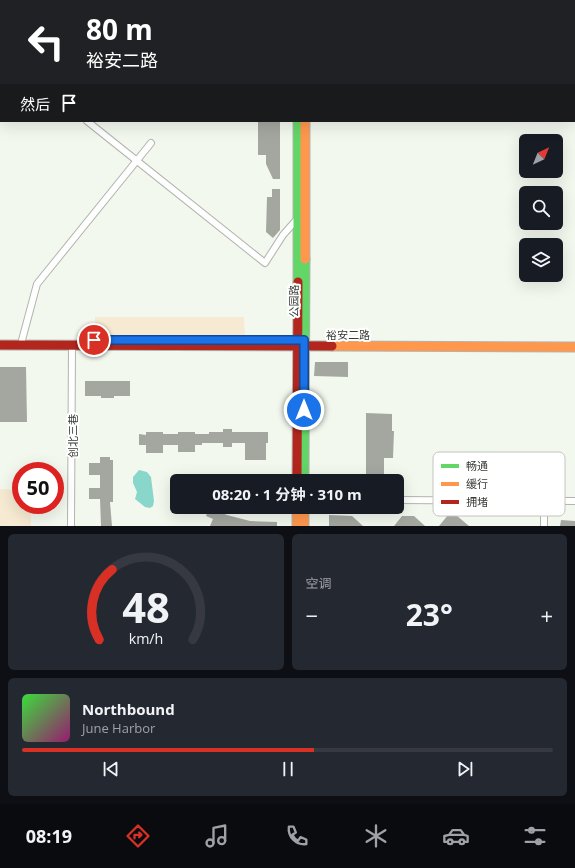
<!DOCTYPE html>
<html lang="zh">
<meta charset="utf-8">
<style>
:root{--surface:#171b24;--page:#242831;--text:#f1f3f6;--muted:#9ea1a6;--line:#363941;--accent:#d93025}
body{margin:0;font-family:"Open Sans","Noto Sans SC",sans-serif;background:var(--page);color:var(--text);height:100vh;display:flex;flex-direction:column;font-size:15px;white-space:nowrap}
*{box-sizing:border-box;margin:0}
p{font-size:13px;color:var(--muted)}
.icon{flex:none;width:22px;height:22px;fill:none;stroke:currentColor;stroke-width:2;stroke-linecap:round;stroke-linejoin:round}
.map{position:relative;height:526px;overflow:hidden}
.drawer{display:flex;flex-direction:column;gap:8px;padding:8px;background:#0d0f14;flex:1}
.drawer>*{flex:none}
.hud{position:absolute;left:0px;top:0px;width:575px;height:122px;box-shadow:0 4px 16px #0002;background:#202124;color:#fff;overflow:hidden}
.needle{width:26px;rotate:43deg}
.buttons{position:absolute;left:519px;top:134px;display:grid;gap:8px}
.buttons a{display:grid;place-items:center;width:44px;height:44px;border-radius:6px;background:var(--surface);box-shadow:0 4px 16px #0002;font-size:20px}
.speed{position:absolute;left:12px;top:462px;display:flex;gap:8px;font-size:20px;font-weight:700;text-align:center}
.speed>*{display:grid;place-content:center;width:52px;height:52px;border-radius:50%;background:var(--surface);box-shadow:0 4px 16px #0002;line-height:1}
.speed .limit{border:6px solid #d22;background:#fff;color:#111}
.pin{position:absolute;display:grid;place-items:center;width:34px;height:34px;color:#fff;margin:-17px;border:2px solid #fff;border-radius:50%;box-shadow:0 1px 4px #0007}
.me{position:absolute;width:44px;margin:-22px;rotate:0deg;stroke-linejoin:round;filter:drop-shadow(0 0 3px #0008)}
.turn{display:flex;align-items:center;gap:14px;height:84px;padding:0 20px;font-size:18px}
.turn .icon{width:52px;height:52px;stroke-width:2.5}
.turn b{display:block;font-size:28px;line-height:34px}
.then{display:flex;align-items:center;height:38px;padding:0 20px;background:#0003;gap:8px;font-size:15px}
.big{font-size:30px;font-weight:700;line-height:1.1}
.drawer .widget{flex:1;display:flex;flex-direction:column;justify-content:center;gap:6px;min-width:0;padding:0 14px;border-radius:6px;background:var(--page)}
.drawer .dial{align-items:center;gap:0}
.dial svg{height:104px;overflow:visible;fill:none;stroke:var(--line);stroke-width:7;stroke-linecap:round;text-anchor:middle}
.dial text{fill:var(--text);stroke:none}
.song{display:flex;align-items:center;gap:12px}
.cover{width:48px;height:48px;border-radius:6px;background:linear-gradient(135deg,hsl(120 70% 55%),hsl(320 70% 35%))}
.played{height:4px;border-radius:2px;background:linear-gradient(90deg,var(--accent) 55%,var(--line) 55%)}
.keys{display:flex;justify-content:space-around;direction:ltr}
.heat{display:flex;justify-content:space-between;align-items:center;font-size:22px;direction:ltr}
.drawer .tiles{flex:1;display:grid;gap:8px;grid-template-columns:1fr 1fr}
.widget:last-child{grid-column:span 2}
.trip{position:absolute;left:170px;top:474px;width:234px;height:40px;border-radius:6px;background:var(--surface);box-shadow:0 4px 16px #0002;font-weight:700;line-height:40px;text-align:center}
.tab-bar{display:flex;height:64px;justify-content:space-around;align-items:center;background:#090b0e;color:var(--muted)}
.tab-bar .icon{width:28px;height:28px}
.tab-bar .active{color:var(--accent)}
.tab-bar b{font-size:18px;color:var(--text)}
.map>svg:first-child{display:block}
</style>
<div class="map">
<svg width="575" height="526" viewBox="0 0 575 526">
<rect width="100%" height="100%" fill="#f3f8ef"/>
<!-- green -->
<g fill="#f6ead2">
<polygon points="95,317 244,317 245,337 96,338"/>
<polygon points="0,489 21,490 21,505 31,505 31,526 0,526"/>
</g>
<!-- water -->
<polygon fill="#89d7cb" points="139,470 147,472 151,477 154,501 153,506 150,508 145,507 135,499 137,492 133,483 133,477"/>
<!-- building -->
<g fill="#a4a7a0">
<polygon points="258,121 280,121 280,179 273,179 266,164 266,155 258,155"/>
<polygon points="272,189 280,189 280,230 273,238 266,232 267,197 272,197"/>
<polygon points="315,362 348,362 348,377 314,376"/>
<polygon points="0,367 26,367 27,422 0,422"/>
<polygon points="85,381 130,381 130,396 114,396 114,398 101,398 101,396 85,396"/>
<polygon points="366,413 392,414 392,431 394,431 393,458 384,458 384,481 366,481"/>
<polygon points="223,429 232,429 232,432 268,432 268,443 266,443 266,460 245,460 245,443 232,443 232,447 223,447 223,443 202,443 202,445 195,445 195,452 178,452 178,445 163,445 163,453 146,453 146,445 139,445 139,434 146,435 146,432 163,432 163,434 178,434 178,432 195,432 195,434 209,434 209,432 223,432"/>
<polygon points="100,457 110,457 110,460 113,460 113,502 110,502 112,526 101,526 100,499 89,499 89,488 100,488 100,475 89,475 89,463 100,463"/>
<polygon points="209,508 227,515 250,521 277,522 277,526 210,526 213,519 206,516"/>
<polygon points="329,515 352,516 363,526 329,526"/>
<polygon points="448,515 456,515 469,526 439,526"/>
<polygon points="402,516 414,516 425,526 394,526"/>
<polygon points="561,520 575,521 575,526 560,526"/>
</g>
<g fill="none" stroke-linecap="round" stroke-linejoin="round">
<defs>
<g id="street">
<polyline points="92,0 93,1"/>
<polyline points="175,0 175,1"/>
<polyline points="61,1 68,0"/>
<polyline points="143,1 146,0"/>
<polyline points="0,20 1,19"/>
<polyline points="0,51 1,52"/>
<polyline points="0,115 1,114"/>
<polyline points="87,121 265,263 283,235 298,218"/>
<polyline points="22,345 22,340 37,284 151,143"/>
<polyline points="397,500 575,501"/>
<polyline points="544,501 544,526"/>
<polyline points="71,526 72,346"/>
</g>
<g id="fast">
<polyline points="305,0 305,1"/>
<polyline points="298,282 298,121"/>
<polyline points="304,481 305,259"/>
</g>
<g id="slow">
<polyline points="305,259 305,121"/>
<polyline points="332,346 575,347"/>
<polyline points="297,507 297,526"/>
<polyline points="304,507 304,526"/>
</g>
<g id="jam">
<polyline points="298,0 298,1"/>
<polyline points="0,345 332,346"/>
<polyline points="297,481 298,282"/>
</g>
</defs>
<!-- street casing -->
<use href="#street" stroke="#b1b5ae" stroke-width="8"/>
<!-- fast casing -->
<use href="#fast" stroke="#b1b5ae" stroke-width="11"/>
<!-- slow casing -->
<use href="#slow" stroke="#b1b5ae" stroke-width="11"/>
<!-- jam casing -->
<use href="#jam" stroke="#b1b5ae" stroke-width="11"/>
<!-- street -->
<use href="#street" stroke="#fdfefd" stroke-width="6"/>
<!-- fast -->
<use href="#fast" stroke="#63d668" stroke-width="9"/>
<!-- slow -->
<use href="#slow" stroke="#ff974d" stroke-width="9"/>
<!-- jam -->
<use href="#jam" stroke="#b3261e" stroke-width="9"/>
</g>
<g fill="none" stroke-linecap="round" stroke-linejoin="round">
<defs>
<polyline id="route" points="94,340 304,340 304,410"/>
</defs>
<!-- route casing -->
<use href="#route" stroke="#114b97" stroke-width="10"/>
<!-- route -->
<use href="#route" stroke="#1a73e8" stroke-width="7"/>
</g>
<g text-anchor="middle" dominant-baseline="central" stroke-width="4" stroke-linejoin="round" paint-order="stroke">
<!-- street labels -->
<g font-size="11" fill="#393c35" stroke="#fff">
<text transform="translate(293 301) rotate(-90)">公园路</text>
<text x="348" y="334">裕安二路</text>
<text transform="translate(72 436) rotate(-90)">创北三巷</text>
</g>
</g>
<!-- legend -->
<rect x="433" y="452" width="132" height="64" rx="6" fill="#fff" stroke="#c4c4c2" stroke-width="1"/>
<rect x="441" y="464" width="18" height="4" fill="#63d668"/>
<rect x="441" y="482" width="18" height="4" fill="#ff974d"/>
<rect x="441" y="500" width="18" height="4" fill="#b3261e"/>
<g font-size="11" fill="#393c35">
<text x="466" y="470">畅通</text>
<text x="466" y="488">缓行</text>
<text x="466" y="506">拥堵</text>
</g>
</svg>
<div class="buttons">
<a><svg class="needle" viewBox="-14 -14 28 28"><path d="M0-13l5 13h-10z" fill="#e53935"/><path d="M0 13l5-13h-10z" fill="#9ea1a6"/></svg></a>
<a><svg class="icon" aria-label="search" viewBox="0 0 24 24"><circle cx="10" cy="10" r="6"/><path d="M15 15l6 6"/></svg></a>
<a><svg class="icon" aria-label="layers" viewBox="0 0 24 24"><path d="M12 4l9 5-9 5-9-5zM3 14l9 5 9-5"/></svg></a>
</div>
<div class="speed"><div class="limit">50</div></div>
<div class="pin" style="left:94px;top:340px;background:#d93025"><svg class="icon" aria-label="arrive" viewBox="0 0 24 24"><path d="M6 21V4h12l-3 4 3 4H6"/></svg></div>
<svg class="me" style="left:304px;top:410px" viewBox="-20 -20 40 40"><circle r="17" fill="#1a73e8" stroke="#fff" stroke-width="3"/><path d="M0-11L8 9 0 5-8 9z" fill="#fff"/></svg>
<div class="trip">08:20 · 1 分钟 · 310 m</div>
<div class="hud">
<div class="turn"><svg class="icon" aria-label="left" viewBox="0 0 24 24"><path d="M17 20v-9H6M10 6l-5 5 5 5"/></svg><div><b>80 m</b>裕安二路</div></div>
<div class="then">然后<svg class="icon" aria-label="arrive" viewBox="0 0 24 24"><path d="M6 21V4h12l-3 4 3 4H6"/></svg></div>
</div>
</div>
<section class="drawer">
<div class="tiles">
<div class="widget dial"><svg viewBox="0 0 100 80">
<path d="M14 69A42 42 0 1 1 86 69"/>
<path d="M14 69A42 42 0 0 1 24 15" stroke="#d93025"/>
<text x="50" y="56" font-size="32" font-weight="700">48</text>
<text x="50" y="72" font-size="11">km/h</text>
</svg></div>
<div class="widget"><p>空调</p>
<div class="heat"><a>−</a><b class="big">23°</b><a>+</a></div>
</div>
<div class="widget">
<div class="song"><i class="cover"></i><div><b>Northbound</b><p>June Harbor</p></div></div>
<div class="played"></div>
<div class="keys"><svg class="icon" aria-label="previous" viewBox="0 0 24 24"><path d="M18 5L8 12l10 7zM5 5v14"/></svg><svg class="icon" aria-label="pause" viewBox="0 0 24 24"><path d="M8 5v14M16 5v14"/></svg><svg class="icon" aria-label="next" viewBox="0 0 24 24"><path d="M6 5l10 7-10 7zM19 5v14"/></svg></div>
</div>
</div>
</section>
<nav class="tab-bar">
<b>08:19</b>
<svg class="icon active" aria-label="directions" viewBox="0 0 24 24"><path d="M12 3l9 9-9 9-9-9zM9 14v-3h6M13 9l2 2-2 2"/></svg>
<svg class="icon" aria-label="music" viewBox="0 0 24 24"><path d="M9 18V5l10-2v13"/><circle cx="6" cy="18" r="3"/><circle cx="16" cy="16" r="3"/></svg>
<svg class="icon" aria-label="phone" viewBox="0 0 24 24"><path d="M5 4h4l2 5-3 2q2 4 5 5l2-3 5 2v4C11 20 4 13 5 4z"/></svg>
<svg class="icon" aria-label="climate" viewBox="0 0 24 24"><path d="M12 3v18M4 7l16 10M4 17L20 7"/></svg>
<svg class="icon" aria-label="car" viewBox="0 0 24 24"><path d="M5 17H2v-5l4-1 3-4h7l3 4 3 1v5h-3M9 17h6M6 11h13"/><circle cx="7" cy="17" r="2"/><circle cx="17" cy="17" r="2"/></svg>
<svg class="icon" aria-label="filters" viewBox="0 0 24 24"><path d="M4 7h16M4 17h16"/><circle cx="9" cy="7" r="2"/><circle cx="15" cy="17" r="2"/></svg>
</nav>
